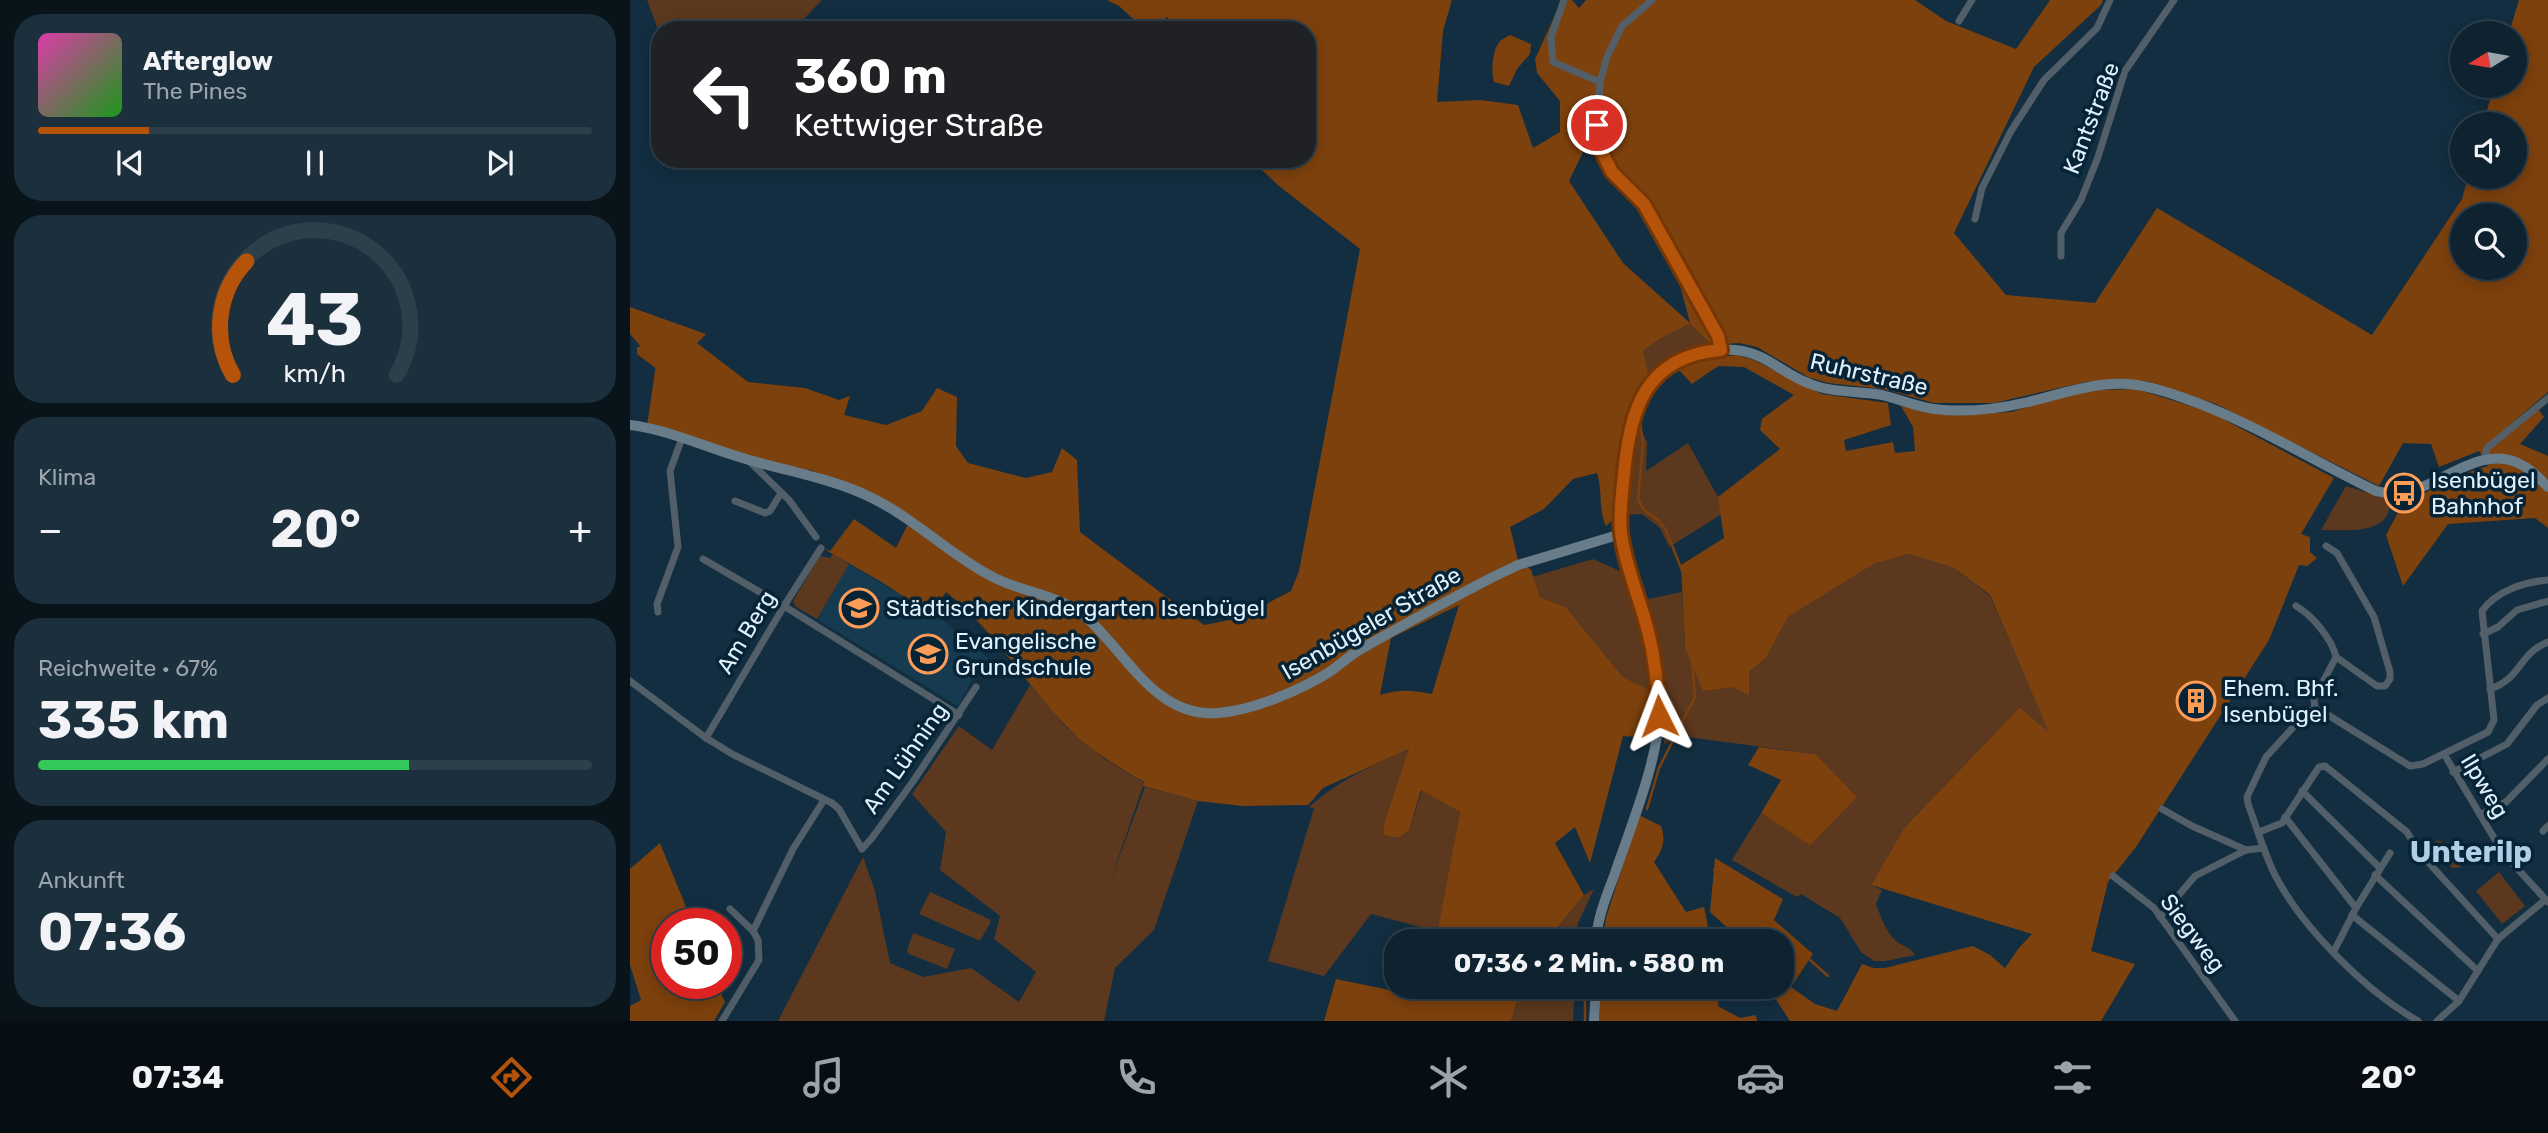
<!DOCTYPE html>
<html lang="de">
<meta charset="utf-8">
<style>
:root{--surface:#0e2230;--page:#1c2f3c;--text:#f1f3f6;--muted:#9ba4ab;--line:#2e3f4c;--accent:#b45309}
body{margin:0;font-family:Rubik,sans-serif;background:var(--page);color:var(--text);height:100vh;display:flex;flex-direction:column;font-size:26px;white-space:nowrap}
*{box-sizing:border-box;margin:0}
p{font-size:23px;color:var(--muted)}
.icon{flex:none;width:38px;height:38px;fill:none;stroke:currentColor;stroke-width:2;stroke-linecap:round;stroke-linejoin:round}
.map{position:relative;flex:1;overflow:hidden}
.drawer{display:flex;flex-direction:column;gap:14px;padding:14px;background:#08131a;width:630px}
.drawer>*{flex:none}
.hud{position:absolute;left:21px;top:21px;width:665px;height:147px;border-radius:28px;box-shadow:0 4px 18px #0003,0 0 0 2px var(--line);background:#202124;color:#fff;overflow:hidden}
.needle{width:46px;rotate:259deg}
.tools{position:absolute;left:1820px;top:21px;display:grid;gap:14px}
.tools a{display:grid;place-items:center;width:77px;height:77px;border-radius:50%;background:var(--surface);box-shadow:0 4px 18px #0003,0 0 0 2px var(--line);font-size:35px}
.speed{position:absolute;left:21px;top:908px;display:flex;gap:14px;font-size:35px;font-weight:700;text-align:center}
.speed>*{display:grid;place-content:center;width:91px;height:91px;border-radius:50%;background:var(--surface);box-shadow:0 4px 18px #0003,0 0 0 2px var(--line);line-height:1}
.speed .limit{border:10px solid #d22;background:#fff;color:#111}
.pin{position:absolute;display:grid;place-items:center;width:60px;height:60px;color:#fff;margin:-30px;border:4px solid #fff;border-radius:50%;box-shadow:0 2px 7px #0007}
.me{position:absolute;width:77px;margin:-38px;rotate:357deg;stroke-linejoin:round;filter:drop-shadow(0 0 5px #0008)}
.turn{display:flex;align-items:center;gap:24px;height:147px;padding:0 28px;font-size:32px}
.turn .icon{width:91px;height:91px;stroke-width:2.5}
.turn b{display:block;font-size:49px;line-height:60px}
.big{font-size:52px;font-weight:700;line-height:1.1}
.drawer .card{flex:1;display:flex;flex-direction:column;justify-content:center;gap:10px;min-width:0;padding:0 24px;border-radius:28px;background:var(--page)}
.drawer .dial{align-items:center;gap:0}
.dial svg{height:182px;overflow:visible;fill:none;stroke:var(--line);stroke-width:7;stroke-linecap:round;text-anchor:middle}
.dial text{fill:var(--text);stroke:none}
.song{display:flex;align-items:center;gap:21px}
.cover{width:84px;height:84px;border-radius:10px;background:linear-gradient(135deg,hsl(320 70% 55%),hsl(120 70% 35%))}
.played{height:7px;border-radius:4px;background:linear-gradient(90deg,var(--accent) 20%,var(--line) 20%)}
.keys{display:flex;justify-content:space-around;direction:ltr}
.heat{display:flex;justify-content:space-between;align-items:center;font-size:38px;direction:ltr}
.charge{height:10px;border-radius:5px;background:linear-gradient(90deg,#34c759 67%,var(--line) 0)}
.trip{position:absolute;left:754px;top:929px;width:410px;height:70px;border-radius:28px;background:var(--surface);box-shadow:0 4px 18px #0003,0 0 0 2px var(--line);font-weight:700;line-height:70px;text-align:center}
.dock{display:flex;height:112px;justify-content:space-around;align-items:center;background:#060e13;color:var(--muted)}
.dock .icon{width:49px;height:49px}
.dock .on{color:var(--accent)}
.dock b{font-size:32px;color:var(--text)}
main{display:flex;flex:1;min-height:0}
.map>svg:first-child{display:block}
</style>
<main>
<section class="drawer">
<div class="card">
<div class="song"><i class="cover"></i><div><b>Afterglow</b><p>The Pines</p></div></div>
<div class="played"></div>
<div class="keys"><svg class="icon" aria-label="previous" viewBox="0 0 24 24"><path d="M18 5L8 12l10 7zM5 5v14"/></svg><svg class="icon" aria-label="pause" viewBox="0 0 24 24"><path d="M8 5v14M16 5v14"/></svg><svg class="icon" aria-label="next" viewBox="0 0 24 24"><path d="M6 5l10 7-10 7zM19 5v14"/></svg></div>
</div>
<div class="card dial"><svg viewBox="0 0 100 80">
<path d="M14 69A42 42 0 1 1 86 69"/>
<path d="M14 69A42 42 0 0 1 20 19" stroke="#b45309"/>
<text x="50" y="56" font-size="32" font-weight="700">43</text>
<text x="50" y="72" font-size="11">km/h</text>
</svg></div>
<div class="card"><p>Klima</p>
<div class="heat"><a>−</a><b class="big">20°</b><a>+</a></div>
</div>
<div class="card"><p>Reichweite · 67%</p><b class="big">335 km</b><div class="charge"></div></div>
<div class="card"><p>Ankunft</p><b class="big">07:36</b></div>
</section>
<div class="map">
<svg width="1918" height="1021" viewBox="0 0 1918 1021">
<rect width="100%" height="100%" fill="#122e40"/>
<!-- built -->
<polygon fill="#163b50" points="219,564 310,618 358,658 347,671 328,706 187,619"/>
<!-- green -->
<g fill="#5c381e">
<polygon points="17,0 192,0 163,30 30,30 30,35"/>
<path d="M1060,324L1082,345C1057,350 1038,361 1019,377L1013,351L1031,338Z"/>
<polygon points="1011,409 1011,431 1017,442 1016,471 1058,443 1088,497 1092,514 1039,547 1030,528 1012,514 997,515 1003,452"/>
<path d="M1716,486L1759,499C1765,536 1714,530 1691,530Z"/>
<polygon points="203,554 219,564 187,619 166,607 163,601 188,559 191,556 200,558"/>
<path d="M1279,554L1324,568L1360,596L1420,735L1390,707L1274,828L1241,885L1252,890L1246,904C1251,917 1256,932 1266,941C1274,947 1279,946 1285,955L1256,961H1244L1231,952L1210,918L1171,894L1167,897L1102,860L1131,813L1180,844L1185,754L1050,736L1034,744L1038,701L1018,599L1052,592L1055,647L1102,687L1119,696V672L1136,658L1158,617L1244,564Z"/>
<polygon points="963,559 990,571 1009,628 1020,690 993,677 936,607 910,597 902,577"/>
<polygon points="400,685 436,727 475,759 514,783 479,885 515,787 568,801 524,930 485,968 474,1021 148,1021 233,857 245,891 260,963 293,977 341,968 389,1002 406,972 364,939 370,916 310,870 316,832 282,794 329,726 362,750"/>
<path d="M780,749L754,824V835L769,838L779,830L792,790L830,812L809,932L741,914L694,976L638,961L684,808L679,807C709,780 743,765 780,749Z"/>
<path d="M1806,840L1818,844L1819,852L1825,843L1837,847C1840,859 1834,869 1822,868L1804,849Z"/>
<polygon points="1869,872 1895,906 1872,924 1846,891"/>
<polygon points="964,889 948,923 947,941 917,942 954,895"/>
<polygon points="300,892 359,919 361,922 351,939 348,940 289,914"/>
<polygon points="283,933 325,949 317,969 279,954 277,951"/>
<polygon points="891,987 945,987 943,1021 881,1021"/>
</g>
<!-- forest -->
<g fill="#7d410d" fill-rule="evenodd">
<path d="M477,0H822L813,31L807,102L850,100L888,105L903,148L930,132V101L907,73L905,59L932,0H942L949,8L956,0H1285L1316,21L1386,49L1420,0H1473L1471,5L1404,67L1324,233L1376,295L1465,303L1527,208L1742,335L1832,199L1838,177H1885V124H1853L1864,86H1885V33H1879L1889,0H1918V392L1875,429L1906,406L1914,417L1890,444L1918,456V528L1905,518L1818,524L1773,586L1756,535L1771,507C1782,502 1790,496 1800,490C1818,479 1838,472 1858,466L1849,451L1809,467L1801,444L1773,443L1749,486L1586,404L1519,382L1493,379L1455,382L1364,403H1304L1253,389L1198,383L1178,377L1127,347L1109,343L1082,345L1060,324L1031,338L1013,351L1019,377C989,416 991,469 987,516L976,526C968,510 973,491 967,473L943,479L914,509L880,527L888,560L901,570L910,597L936,607L993,677L1020,690L1023,707L1019,738L993,736L960,863L945,827L925,843L954,895L917,941H806L830,812L791,790L779,830L769,838L754,835V824L779,749L693,788L678,805L613,806L568,801L513,786L514,782C486,766 458,749 435,725C394,682 363,629 316,592L301,614L250,581L192,548L200,551L224,519L266,548L280,520L181,470L158,469L17,426L26,364L0,334V307L76,334L67,343L118,382L175,388L209,400L220,396L214,415L256,425L292,411L307,388L327,397L326,446L338,463L396,478L422,472L432,448L447,460L450,532L574,625L610,618L661,591L669,571L730,249L649,186L620,159H677V30H549L537,17L528,27L511,26L489,6ZM957,144L1000,198L1021,221L1048,277L1060,323L993,263L939,181ZM1832,215H1885V268H1832ZM829,605L802,694C783,690 769,689 750,695L761,638Z"/>
<polygon points="1107,355 1124,360 1192,394 1258,403 1261,425 1214,440 1216,451 1263,442 1265,453 1285,451 1283,427 1271,406 1299,413 1326,415 1381,412 1434,396 1468,390 1506,389 1580,412 1704,478 1671,534 1680,537 1680,552 1687,558 1677,566 1669,565 1639,640 1506,847 1478,882 1461,951 1505,964 1471,1021 1160,1021 1138,987 1152,987 1152,942 1112,941 1080,912 1085,858 1153,899 1144,920 1183,954 1161,987 1185,1004 1207,1011 1232,964 1243,968 1255,968 1343,946 1360,955 1375,968 1388,949 1402,934 1241,885 1274,828 1390,707 1419,733 1360,595 1324,568 1279,554 1244,564 1158,617 1136,658 1119,672 1119,696 1102,687 1073,691 1055,647 1051,565 1094,538 1088,497 1150,449 1130,430 1132,419 1164,395 1114,367 1088,366 1062,384 1046,367 1069,359"/>
<polygon points="1129,747 1185,754 1227,797 1180,845 1131,813 1151,780 1118,765"/>
<path d="M1009,815L1031,826C1036,841 1033,849 1024,862L1056,912L1074,907L1081,941L972,942L976,918Z"/>
<polygon points="30,843 63,924 37,924 37,984 87,984 95,1002 84,1021 0,1021 0,1006 11,1000 0,965 0,869"/>
<polygon points="706,979 788,996 791,987 891,987 881,1021 694,1021"/>
<polygon points="971,987 1089,987 1088,1006 1110,1018 1126,1015 1127,1021 969,1021"/>
</g>
<!-- water -->
<g fill="#7c400c">
<path d="M880,35L901,44L900,54L887,69L879,86L864,82C861,72 862,50 870,41C871,40 879,35 880,35Z"/>
<polygon points="23,345 43,353 49,365 44,372 33,374 7,354 7,347"/>
</g>
<g fill="none" stroke-linecap="round" stroke-linejoin="round">
<!-- stream -->
<g stroke="#7c400c" stroke-width="2.5">
<polyline points="940,65 950,41 975,0"/>
<path d="M940,77L934,143L935,176L951,229L952,258L946,262L940,260L927,268C929,295 965,315 982,336C991,347 999,360 1007,372L1008,378"/>
<polyline points="1061,380 1092,363 1119,366 1171,398 1226,418 1237,410 1253,415"/>
<path d="M95,388L154,404L223,431L240,445L251,468L313,526C325,530 333,529 344,537L354,532L387,563L402,565L412,563L417,555H423L432,564H442L448,575L467,585L477,605L495,617L513,638L521,667L541,672L560,691L594,696L630,678L643,676L650,669L681,661L693,666L714,655"/>
<polyline points="1291,418 1338,423 1390,416"/>
<polyline points="1010,421 1013,444 1008,499 1014,510 1028,520 1036,530 1055,578 1065,697 1029,768 1017,809"/>
<polyline points="728,645 825,588 883,562"/>
<polyline points="1084,870 1097,878 1113,900 1198,976"/>
<path d="M0,890C17,931 41,976 33,1021"/>
<path d="M1012,942C1000,923 1011,903 1011,883C1011,877 1010,871 1009,865L1027,840L1013,826V820"/>
<polyline points="1023,987 1040,996 1048,1021"/>
<polyline points="955,1021 955,987"/>
</g>
<!-- street -->
<g stroke="#525f68" stroke-width="7">
<polyline points="934,0 921,37 923,62 970,82"/>
<polyline points="1022,0 992,26 977,57 970,82 967,125 970,148 982,172 1014,204 1088,336 1091,350"/>
<polyline points="1329,21 1342,0"/>
<polyline points="1345,219 1352,188 1381,131 1414,80 1467,28 1480,0"/>
<polyline points="1431,256 1431,233 1451,200 1468,157 1495,71 1544,0"/>
<polyline points="119,461 159,500 186,537"/>
<polyline points="1854,461 1857,448 1918,398"/>
<polyline points="105,501 135,513 140,511 151,493"/>
<polyline points="73,559 154,606 329,715"/>
<path d="M1666,606C1682,615 1702,639 1706,657L1747,686H1755L1760,679V672L1744,617L1707,553L1696,546"/>
<polyline points="28,612 27,604 48,547 40,471 52,438"/>
<polyline points="1853,634 1868,627 1887,610 1918,601"/>
<polyline points="0,681 76,738 104,755 202,803 209,809 232,849 242,838 284,780 346,687"/>
<path d="M1860,689C1892,678 1888,654 1918,642"/>
<polyline points="1685,709 1684,699 1706,657"/>
<polyline points="76,738 154,606 191,548"/>
<polyline points="1814,754 1873,853 1918,902"/>
<polyline points="1823,772 1877,744 1907,705 1918,698"/>
<polyline points="1672,791 1749,867"/>
<polyline points="1532,809 1562,826 1616,850"/>
<polyline points="1850,815 1876,802 1918,759"/>
<polyline points="1655,817 1726,908"/>
<polyline points="1913,831 1918,826"/>
<polyline points="1629,832 1652,823 1689,767 1695,766 1777,832 1788,851 1868,939"/>
<polyline points="1745,875 1848,971"/>
<polyline points="1483,876 1524,908 1605,1021"/>
<polyline points="100,909 123,931"/>
<polyline points="1722,915 1829,1001"/>
<polyline points="1530,917 1565,876 1616,850 1634,848"/>
<polyline points="1704,951 1726,908 1760,853"/>
<polyline points="92,1021 129,960 128,940 123,931 163,849 194,800"/>
<path d="M1788,1021C1737,992 1672,928 1645,875C1634,853 1627,828 1618,804L1617,797L1636,757L1678,711L1690,710L1780,766L1793,764L1858,732L1864,720L1852,611C1866,591 1894,582 1918,580"/>
<polyline points="1807,1021 1829,1001 1868,939 1915,900"/>
</g>
<!-- secondary -->
<g stroke="#687c8a" stroke-width="10">
<path d="M0,425C40,430 77,448 116,459C156,471 205,479 242,498C285,519 319,554 361,576C391,593 431,594 457,618C497,654 526,718 588,713C624,710 671,690 701,671C711,664 720,655 731,649C775,624 820,599 865,576L888,565L991,534"/>
<path d="M966,942C967,919 976,897 984,876C999,831 1029,759 1029,713C1029,670 1017,628 1005,587C1000,569 994,552 991,534C989,514 992,493 994,473C1000,404 1023,344 1105,350C1134,352 1152,373 1178,383C1201,393 1227,391 1252,395C1269,399 1286,407 1304,409C1335,413 1368,409 1398,402C1431,394 1464,382 1498,384C1516,385 1534,391 1551,397C1619,420 1681,460 1746,491C1756,493 1765,495 1774,493C1810,486 1849,445 1888,463C1900,468 1909,478 1918,487"/>
<polyline points="964,1021 966,987"/>
</g>
</g>
<g fill="none" stroke-linecap="round" stroke-linejoin="round">
<defs>
<path id="route" d="M967,125L970,148L982,172L1014,204L1088,336L1091,350C1016,356 1000,408 994,474C992,493 989,513 991,533C995,566 1010,599 1018,631C1025,659 1028,688 1029,716"/>
</defs>
<!-- route casing -->
<use href="#route" stroke="#753606" stroke-width="18"/>
<!-- route -->
<use href="#route" stroke="#b45309" stroke-width="12"/>
</g>
<!-- icons -->
<defs>
<symbol id="bus-ring" viewBox="-11 -11 22 22"><circle r="9.5" fill="#072436" stroke="#fd9c56" stroke-width="1.5"/><path d="M-5-6H5V4H4V6H2V4H-2V6H-4V4H-5ZM-3.5-4V0h7V-4ZM-3.5 1.2v1.5H-2V1.2ZM2 1.2v1.5H3.5V1.2Z" fill="#fd9c56"/></symbol>
<symbol id="school-ring" viewBox="-11 -11 22 22"><circle r="9.5" fill="#072436" stroke="#fd9c56" stroke-width="1.5"/><path d="M0-5L7-2L0 1L-7-2ZM-4 1L0 2.5L4 1V4Q0 6-4 4Z" fill="#fd9c56"/></symbol>
<symbol id="building-ring" viewBox="-11 -11 22 22"><circle r="9.5" fill="#072436" stroke="#fd9c56" stroke-width="1.5"/><path d="M-4-6H4V6H1V3H-1V6H-4ZM-2.5-4.3h1.7v1.8h-1.7ZM.8-4.3h1.7v1.8H.8ZM-2.5-1h1.7V.8h-1.7ZM.8-1h1.7V.8H.8Z" fill="#fd9c56"/></symbol>
</defs>
<g fill-rule="evenodd">
<use href="#bus-ring" x="1752" y="471" width="44" height="44"/>
<use href="#school-ring" x="207" y="586" width="44" height="44"/>
<use href="#school-ring" x="276" y="632" width="44" height="44"/>
<use href="#building-ring" x="1544" y="679" width="44" height="44"/>
</g>
<g text-anchor="middle" dominant-baseline="central" stroke-width="7" stroke-linejoin="round" paint-order="stroke">
<!-- street labels -->
<g font-size="23" fill="#e0f1fc" stroke="#072436">
<text transform="translate(1461 118) rotate(-69)">Kantstraße</text>
<text transform="translate(1239 374) rotate(13)">Ruhrstraße</text>
<text transform="translate(741 623) rotate(-30)">Isenbügeler Straße</text>
<text transform="translate(116 632) rotate(-59)">Am Berg</text>
<text transform="translate(275 758) rotate(-55)">Am Lühning</text>
<text transform="translate(1855 786) rotate(59)">Ilpweg</text>
<text transform="translate(1563 933) rotate(53)">Siegweg</text>
</g>
<!-- poi labels -->
<g font-size="23" fill="#e0f1fc" stroke="#072436" text-anchor="start">
<text x="1801" y="480">Isenbügel<tspan x="1801" dy="26">Bahnhof</tspan></text>
<text x="256" y="608">Städtischer Kindergarten Isenbügel</text>
<text x="325" y="641">Evangelische<tspan x="325" dy="26">Grundschule</tspan></text>
<text x="1593" y="688">Ehem. Bhf.<tspan x="1593" dy="26">Isenbügel</tspan></text>
</g>
<!-- district labels -->
<g font-size="30" font-weight="bold" fill="#afcfe6" stroke="#072436">
<text x="1841" y="852">Unterilp</text>
</g>
</g>
</svg>
<div class="tools">
<a><svg class="needle" viewBox="-14 -14 28 28"><path d="M0-13l5 13h-10z" fill="#e53935"/><path d="M0 13l5-13h-10z" fill="#9ba4ab"/></svg></a>
<a><svg class="icon" aria-label="sound" viewBox="0 0 24 24"><path d="M4 9h4l5-4v14l-5-4H4zM17 9q2 3 0 6"/></svg></a>
<a><svg class="icon" aria-label="search" viewBox="0 0 24 24"><circle cx="10" cy="10" r="6"/><path d="M15 15l6 6"/></svg></a>
</div>
<div class="speed"><div class="limit">50</div></div>
<div class="pin" style="left:967px;top:125px;background:#d93025"><svg class="icon" aria-label="arrive" viewBox="0 0 24 24"><path d="M6 21V4h12l-3 4 3 4H6"/></svg></div>
<svg class="me" style="left:1029px;top:716px" viewBox="-20 -20 40 40"><path d="M0-17L14 15 0 8-14 15z" fill="#b45309" stroke="#fff" stroke-width="4"/></svg>
<div class="trip">07:36 · 2 Min. · 580 m</div>
<div class="hud">
<div class="turn"><svg class="icon" aria-label="left" viewBox="0 0 24 24"><path d="M17 20v-9H6M10 6l-5 5 5 5"/></svg><div><b>360 m</b>Kettwiger Straße</div></div>
</div>
</div>
</main>
<nav class="dock">
<b>07:34</b>
<svg class="icon on" aria-label="directions" viewBox="0 0 24 24"><path d="M12 3l9 9-9 9-9-9zM9 14v-3h6M13 9l2 2-2 2"/></svg>
<svg class="icon" aria-label="music" viewBox="0 0 24 24"><path d="M9 18V5l10-2v13"/><circle cx="6" cy="18" r="3"/><circle cx="16" cy="16" r="3"/></svg>
<svg class="icon" aria-label="phone" viewBox="0 0 24 24"><path d="M5 4h4l2 5-3 2q2 4 5 5l2-3 5 2v4C11 20 4 13 5 4z"/></svg>
<svg class="icon" aria-label="climate" viewBox="0 0 24 24"><path d="M12 3v18M4 7l16 10M4 17L20 7"/></svg>
<svg class="icon" aria-label="car" viewBox="0 0 24 24"><path d="M5 17H2v-5l4-1 3-4h7l3 4 3 1v5h-3M9 17h6M6 11h13"/><circle cx="7" cy="17" r="2"/><circle cx="17" cy="17" r="2"/></svg>
<svg class="icon" aria-label="filters" viewBox="0 0 24 24"><path d="M4 7h16M4 17h16"/><circle cx="9" cy="7" r="2"/><circle cx="15" cy="17" r="2"/></svg>
<b>20°</b>
</nav>
